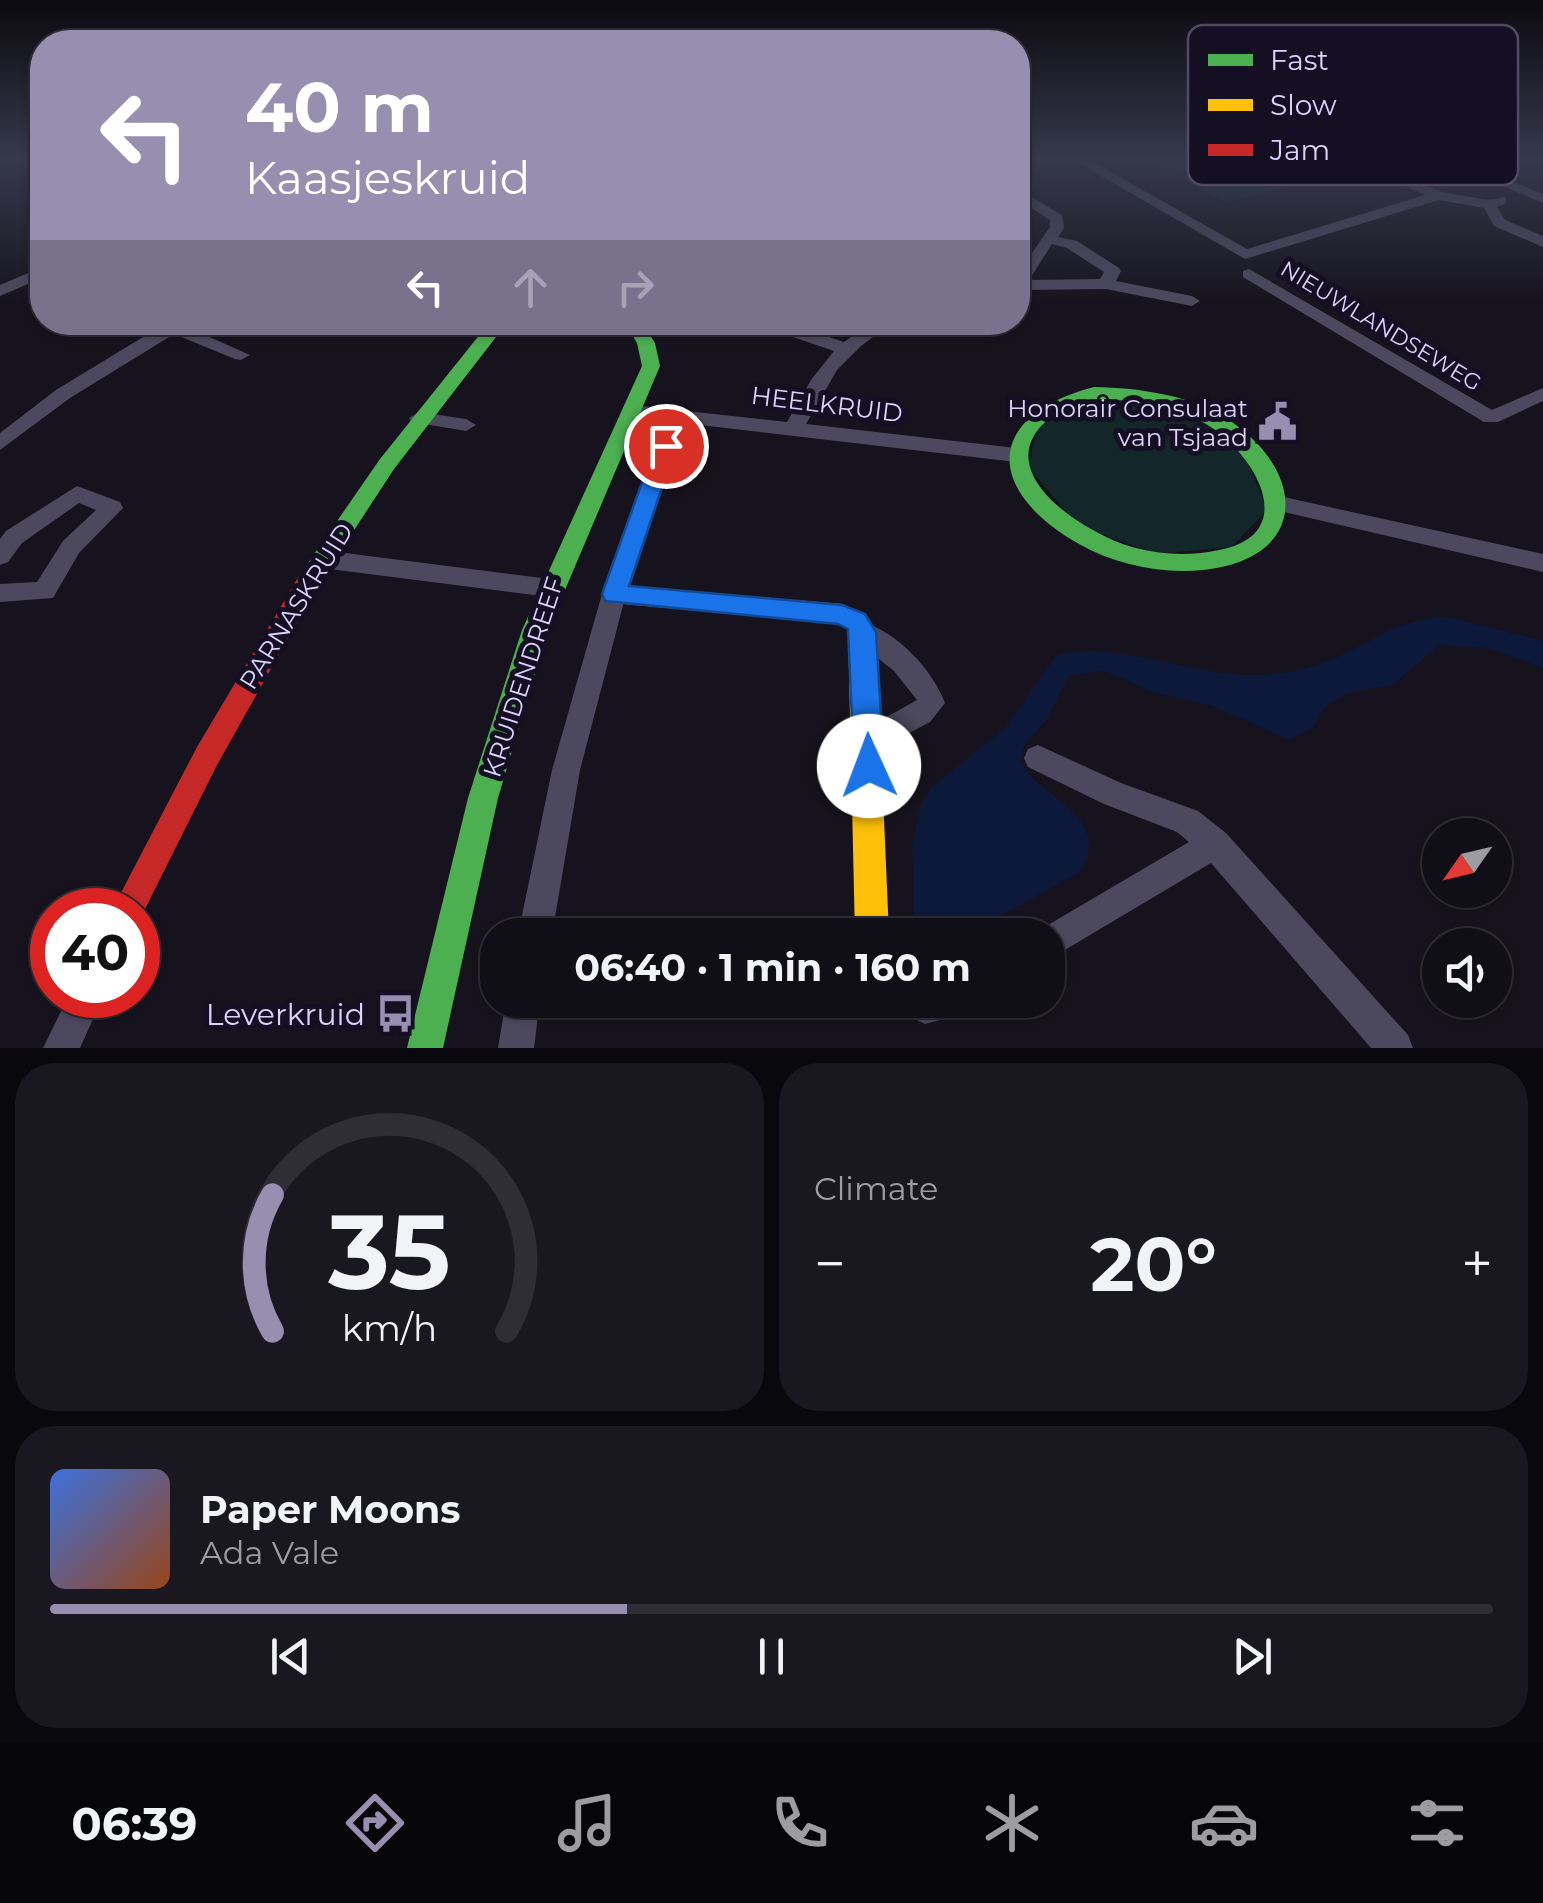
<!DOCTYPE html>
<meta charset="utf-8">
<style>
:root{--surface:#100e16;--page:#19171f;--text:#f1f3f6;--muted:#9c9ca1;--line:#302e35;--accent:#968faf}
body{margin:0;font-family:Montserrat,sans-serif;background:var(--page);color:var(--text);height:100vh;display:flex;flex-direction:column;font-size:38px;white-space:nowrap}
*{box-sizing:border-box;margin:0}
p{font-size:32px;color:var(--muted)}
.icon{flex:none;width:55px;height:55px;fill:none;stroke:currentColor;stroke-width:2;stroke-linecap:round;stroke-linejoin:round}
.map{position:relative;height:1048px;overflow:hidden}
.panel{display:flex;flex-direction:column;gap:15px;padding:15px;background:#09080c;flex:1}
.panel>*{flex:none}
.top-card{position:absolute;left:30px;top:30px;width:1000px;height:305px;border-radius:40px;box-shadow:0 2px 8px #0004,0 0 0 2px var(--line);background:#968faf;color:#fff;overflow:hidden}
.needle{width:65px;rotate:236deg}
.fabs{position:absolute;left:1422px;top:818px;display:grid;gap:20px}
.fabs a{display:grid;place-items:center;width:90px;height:90px;border-radius:50%;background:var(--surface);box-shadow:0 2px 8px #0004,0 0 0 2px var(--line);font-size:50px}
.speed{position:absolute;left:30px;top:888px;display:flex;gap:20px;font-size:50px;font-weight:700;text-align:center}
.speed>*{display:grid;place-content:center;width:130px;height:130px;border-radius:50%;background:var(--surface);box-shadow:0 2px 8px #0004,0 0 0 2px var(--line);line-height:1}
.speed .limit{border:15px solid #d22;background:#fff;color:#111}
.pin{position:absolute;display:grid;place-items:center;width:85px;height:85px;color:#fff;margin:-42px;border:5px solid #fff;border-radius:50%;box-shadow:0 2px 10px #0007}
.me{position:absolute;width:110px;margin:-55px;rotate:358deg;stroke-linejoin:round;filter:drop-shadow(0 0 8px #0008)}
.turn{display:flex;align-items:center;gap:35px;height:210px;padding:0 50px;font-size:45px}
.turn .icon{width:130px;height:130px;stroke-width:2.5}
.turn b{display:block;font-size:70px;line-height:85px}
.lanes{display:flex;align-items:center;height:95px;padding:0 50px;background:#0003;justify-content:center;gap:50px;direction:ltr}
.lanes .off{opacity:.35}
.big{font-size:75px;font-weight:700;line-height:1.1}
.panel .tile{flex:1;display:flex;flex-direction:column;justify-content:center;gap:15px;min-width:0;padding:0 35px;border-radius:40px;background:var(--page)}
.panel .dial{align-items:center;gap:0}
.dial svg{height:260px;overflow:visible;fill:none;stroke:var(--line);stroke-width:7;stroke-linecap:round;text-anchor:middle}
.dial text{fill:var(--text);stroke:none}
.song{display:flex;align-items:center;gap:30px}
.cover{width:120px;height:120px;border-radius:15px;background:linear-gradient(135deg,hsl(220 70% 55%),hsl(20 70% 35%))}
.played{height:10px;border-radius:5px;background:linear-gradient(90deg,var(--accent) 40%,var(--line) 40%)}
.keys{display:flex;justify-content:space-around;direction:ltr}
.heat{display:flex;justify-content:space-between;align-items:center;font-size:55px;direction:ltr}
.panel .tiles{flex:1;display:grid;gap:15px;grid-template-columns:1fr 1fr}
.tile:last-child{grid-column:span 2}
.trip{position:absolute;left:480px;top:918px;width:585px;height:100px;border-radius:40px;background:var(--surface);box-shadow:0 2px 8px #0004,0 0 0 2px var(--line);font-weight:700;line-height:100px;text-align:center}
.tabs{display:flex;height:160px;justify-content:space-around;align-items:center;background:#060609;color:var(--muted)}
.tabs .icon{width:70px;height:70px}
.tabs .current{color:var(--accent)}
.tabs b{font-size:45px;color:var(--text)}
.map>svg:first-child{display:block}
</style>
<div class="map">
<svg width="1543" height="1048" viewBox="0 0 1543 1048">
<rect width="100%" height="100%" fill="#16131e"/>
<!-- green -->
<g fill="#13272a">
<polygon points="1195,158 1277,158 1320,178 1226,203 1159,167"/>
<polygon points="1118,399 1186,414 1243,450 1267,510 1231,547 1157,554 1079,526 1028,467 1038,425 1086,401"/>
</g>
<!-- water -->
<path fill="#0d193b" d="M1446,617L1543,641V668L1490,648L1440,645L1392,685L1347,693L1322,710L1314,727L1290,740L1213,706L1153,692L1105,671L1069,675L1046,721L1026,742L1020,760C1038,800 1113,812 1081,872L964,935H925L914,917L912,844L922,803L931,788L1005,728L1055,657C1098,636 1195,676 1250,675C1279,675 1306,671 1333,659C1376,641 1396,619 1446,617Z"/>
<g fill="none" stroke-linecap="round" stroke-linejoin="round">
<!-- street -->
<g fill="#4c495e" fill-rule="evenodd">
<polygon points="1018,158 1027,158 1018,163"/>
<polygon points="1070,158 1086,158 1247,249 1425,195 1345,158 1363,158 1442,192 1488,200 1506,197 1506,203 1497,207 1505,220 1543,236 1543,247 1494,226 1484,208 1439,200 1245,259"/>
<polygon points="1436,158 1454,158 1543,194 1543,203"/>
<path d="M1018,189L1062,215L1064,228L1058,237L1077,241L1119,268L1121,271L1116,281L1192,296L1200,301L1192,306L1106,289L1018,290V273L1050,227V220L1018,199ZM1052,244L1067,248L1104,272L1100,279L1029,280Z"/>
<polygon points="42,267 42,278 0,296 0,285"/>
<polygon points="1249,269 1492,410 1543,388 1543,401 1498,422 1484,422 1243,277 1243,271"/>
<polygon points="190,322 187,327 250,355 241,360 235,359 174,334 70,398 0,450 0,433 56,390 166,323"/>
<polygon points="789,322 807,322 805,329 844,342 871,322 893,322 861,346 837,370 806,424 1016,448 1026,455 1016,462 683,423 626,594 580,770 552,935 518,935 552,770 602,594 653,451 618,446 608,439 618,432 658,438 664,421 625,415 622,411 632,405 787,422 811,380 834,351 790,336"/>
<polygon points="419,412 466,419 476,425 466,431 412,422 409,418"/>
<polygon points="77,486 120,502 123,508 79,553 53,598 0,602 0,584 37,582 63,541 96,510 79,503 22,543 8,562 0,565 0,539 6,531"/>
<polygon points="1279,496 1543,554 1543,572 1271,509 1268,504"/>
<polygon points="322,550 550,579 559,581 562,588 559,595 550,597 322,568 314,565 310,559 314,553"/>
<path d="M863,622C898,633 932,669 945,703L930,722L868,755L858,751L854,742L858,733L917,700L894,671L854,639L850,632L854,625Z"/>
<polygon points="1038,745 1121,783 1198,811 1226,833 1408,1035 1413,1048 1371,1048 1211,863 1048,960 1048,935 1035,935 1036,932 1189,842 1177,832 1104,804 1028,767 1024,758 1028,749"/>
<polygon points="69,995 104,995 80,1048 43,1048"/>
<polygon points="506,1000 540,1000 534,1048 498,1048"/>
<polygon points="895,1000 975,1000 970,1012 925,1024 900,1012"/>
</g>
<!-- fast -->
<g fill="#4caf50" fill-rule="evenodd">
<polygon points="483,322 501,322 503,328 394,469 315,590 299,590 295,583 299,576 380,459 485,328"/>
<polygon points="625,322 642,322 655,343 660,366 548,630 498,798 443,1048 407,1048 468,798 522,630 642,366 637,343"/>
<path d="M1094,387C1141,388 1192,395 1232,422C1308,475 1307,559 1203,570C1161,574 1116,565 1079,544C985,491 983,416 1094,387ZM1096,399C1134,400 1172,405 1206,424C1254,452 1303,534 1219,550C1192,556 1162,555 1136,548C1097,539 999,483 1037,431C1050,413 1076,406 1096,399Z"/>
</g>
<!-- slow -->
<polygon fill="#ffc107" fill-rule="evenodd" points="614,585 842,604 866,614 876,632 889,935 855,935 848,628 839,624 614,603 605,601 602,594 605,587"/>
<!-- jam -->
<polygon fill="#c62828" fill-rule="evenodd" points="307,574 315,576 319,583 217,765 139,921 138,910 112,910 197,747 299,576"/>
</g>
<!-- sky -->
<linearGradient id="sky" x2="0" y2="1"><stop stop-color="#0c0a10"/><stop offset="0.52" stop-color="#36394c"/><stop offset="1" stop-color="#36394c" stop-opacity="0"/></linearGradient>
<rect width="1543" height="305" fill="url(#sky)"/>
<!-- route -->
<polygon fill="#1a73e8" stroke="#114b97" stroke-width="2.5" points="666,440 676,446 629,586 842,605 865,614 876,632 884,766 879,776 869,780 859,776 854,766 848,629 838,624 605,601 602,594 655,446"/>
<!-- icons -->
<defs>
<symbol id="civic-bare" viewBox="-9 -9 18 18"><path d="M-.6-6.5H3V-4.5H.6V-3L4-1V1h2V6H-6V1h2V-1L-.6-3ZM-1.2 2.5V6h2.4V2.5Z" fill="#968faf" stroke="#140f22" stroke-width="2.5" paint-order="stroke"/></symbol>
<symbol id="bus-bare" viewBox="-9 -9 18 18"><path d="M-5-6H5V4H4V6H2V4H-2V6H-4V4H-5ZM-3.5-4V0h7V-4ZM-3.5 1.2v1.5H-2V1.2ZM2 1.2v1.5H3.5V1.2Z" fill="#968faf" stroke="#140f22" stroke-width="2.5" paint-order="stroke"/></symbol>
</defs>
<g fill-rule="evenodd">
<use href="#civic-bare" x="1250" y="394" width="55" height="55"/>
<use href="#bus-bare" x="368" y="986" width="55" height="55"/>
</g>
<g text-anchor="middle" dominant-baseline="central" stroke-width="10" stroke-linejoin="round" paint-order="stroke">
<!-- far-street labels -->
<g font-size="22" fill="#dbd2fd" stroke="#140f22">
<text transform="translate(1381 326) rotate(31)">NIEUWLANDSEWEG</text>
</g>
<!-- street labels -->
<g font-size="25" fill="#dbd2fd" stroke="#140f22">
<text transform="translate(827 404) rotate(7)">HEELKRUID</text>
<text transform="translate(296 606) rotate(-58)">PARNASKRUID</text>
<text transform="translate(523 677) rotate(-72)">KRUIDENDREEF</text>
</g>
<!-- poi labels -->
<g font-size="25" fill="#dbd2fd" stroke="#140f22" text-anchor="end">
<text x="1248" y="408">Honorair Consulaat<tspan x="1248" dy="29">van Tsjaad</tspan></text>
</g>
<!-- near-poi labels -->
<g font-size="30" fill="#dbd2fd" stroke="#140f22" text-anchor="end">
<text x="365" y="1014">Leverkruid</text>
</g>
</g>
<!-- legend -->
<rect x="1188" y="25" width="330" height="160" rx="15" fill="#140f22" stroke="#504a64" stroke-width="2.5"/>
<rect x="1208" y="54" width="45" height="12" fill="#4caf50"/>
<rect x="1208" y="99" width="45" height="12" fill="#ffc107"/>
<rect x="1208" y="144" width="45" height="12" fill="#c62828"/>
<g font-size="28" fill="#dbd2fd">
<text x="1270" y="70">Fast</text>
<text x="1270" y="115">Slow</text>
<text x="1270" y="160">Jam</text>
</g>
</svg>
<div class="fabs">
<a><svg class="needle" viewBox="-14 -14 28 28"><path d="M0-13l5 13h-10z" fill="#e53935"/><path d="M0 13l5-13h-10z" fill="#9c9ca1"/></svg></a>
<a><svg class="icon" aria-label="sound" viewBox="0 0 24 24"><path d="M4 9h4l5-4v14l-5-4H4zM17 9q2 3 0 6"/></svg></a>
</div>
<div class="speed"><div class="limit">40</div></div>
<div class="pin" style="left:666px;top:446px;background:#d93025"><svg class="icon" aria-label="arrive" viewBox="0 0 24 24"><path d="M6 21V4h12l-3 4 3 4H6"/></svg></div>
<svg class="me" style="left:869px;top:766px" viewBox="-20 -20 40 40"><circle r="19" fill="#fff"/><path d="M0-13L10 11 0 6-10 11z" fill="#1a73e8"/></svg>
<div class="trip">06:40 · 1 min · 160 m</div>
<div class="top-card">
<div class="turn"><svg class="icon" aria-label="left" viewBox="0 0 24 24"><path d="M17 20v-9H6M10 6l-5 5 5 5"/></svg><div><b>40 m</b>Kaasjeskruid</div></div>
<div class="lanes"><svg class="icon" aria-label="left" viewBox="0 0 24 24"><path d="M17 20v-9H6M10 6l-5 5 5 5"/></svg><svg class="icon off" aria-label="ahead" viewBox="0 0 24 24"><path d="M12 20V5M6 11l6-6 6 6"/></svg><svg class="icon off" aria-label="right" viewBox="0 0 24 24"><path d="M7 20v-9h11M14 6l5 5-5 5"/></svg></div>
</div>
</div>
<section class="panel">
<div class="tiles">
<div class="tile dial"><svg viewBox="0 0 100 80">
<path d="M14 69A42 42 0 1 1 86 69"/>
<path d="M14 69A42 42 0 0 1 14 27" stroke="#968faf"/>
<text x="50" y="56" font-size="32" font-weight="700">35</text>
<text x="50" y="72" font-size="11">km/h</text>
</svg></div>
<div class="tile"><p>Climate</p>
<div class="heat"><a>−</a><b class="big">20°</b><a>+</a></div>
</div>
<div class="tile">
<div class="song"><i class="cover"></i><div><b>Paper Moons</b><p>Ada Vale</p></div></div>
<div class="played"></div>
<div class="keys"><svg class="icon" aria-label="previous" viewBox="0 0 24 24"><path d="M18 5L8 12l10 7zM5 5v14"/></svg><svg class="icon" aria-label="pause" viewBox="0 0 24 24"><path d="M8 5v14M16 5v14"/></svg><svg class="icon" aria-label="next" viewBox="0 0 24 24"><path d="M6 5l10 7-10 7zM19 5v14"/></svg></div>
</div>
</div>
</section>
<nav class="tabs">
<b>06:39</b>
<svg class="icon current" aria-label="directions" viewBox="0 0 24 24"><path d="M12 3l9 9-9 9-9-9zM9 14v-3h6M13 9l2 2-2 2"/></svg>
<svg class="icon" aria-label="music" viewBox="0 0 24 24"><path d="M9 18V5l10-2v13"/><circle cx="6" cy="18" r="3"/><circle cx="16" cy="16" r="3"/></svg>
<svg class="icon" aria-label="phone" viewBox="0 0 24 24"><path d="M5 4h4l2 5-3 2q2 4 5 5l2-3 5 2v4C11 20 4 13 5 4z"/></svg>
<svg class="icon" aria-label="climate" viewBox="0 0 24 24"><path d="M12 3v18M4 7l16 10M4 17L20 7"/></svg>
<svg class="icon" aria-label="car" viewBox="0 0 24 24"><path d="M5 17H2v-5l4-1 3-4h7l3 4 3 1v5h-3M9 17h6M6 11h13"/><circle cx="7" cy="17" r="2"/><circle cx="17" cy="17" r="2"/></svg>
<svg class="icon" aria-label="filters" viewBox="0 0 24 24"><path d="M4 7h16M4 17h16"/><circle cx="9" cy="7" r="2"/><circle cx="15" cy="17" r="2"/></svg>
</nav>
